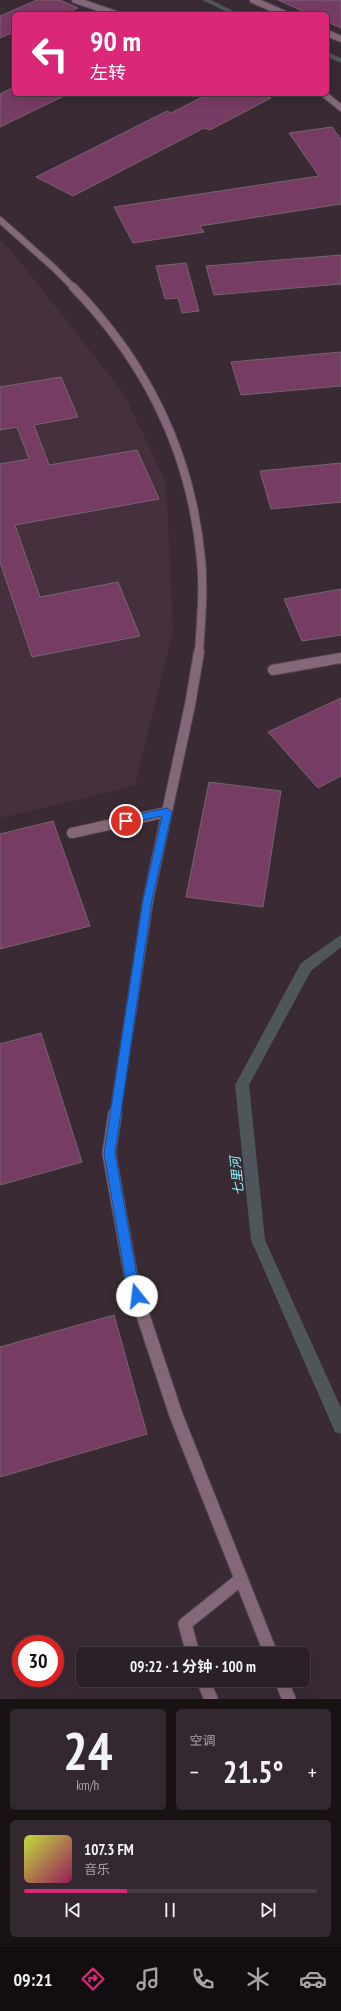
<!DOCTYPE html>
<html lang="zh">
<meta charset="utf-8">
<style>
:root{--surface:#2b2027;--page:#33282f;--text:#f1f3f6;--muted:#a6a3a7;--line:#473e44;--accent:#db2777}
body{margin:0;font-family:"PT Sans Narrow","Noto Sans SC",sans-serif;background:var(--page);color:var(--text);height:100vh;display:flex;flex-direction:column;font-size:15px;white-space:nowrap}
*{box-sizing:border-box;margin:0}
p{font-size:13px;color:var(--muted)}
.icon{flex:none;width:22px;height:22px;fill:none;stroke:currentColor;stroke-width:2;stroke-linecap:round;stroke-linejoin:round}
.map{position:relative;height:1699px;overflow:hidden}
.details{display:flex;flex-direction:column;gap:10px;padding:10px;background:#181215;flex:1}
.details>*{flex:none}
.top-card{position:absolute;left:12px;top:12px;width:317px;height:84px;border-radius:6px;box-shadow:0 4px 16px #0002,0 0 0 1px var(--line);background:#db2777;color:#fff;overflow:hidden}
.speed{position:absolute;left:12px;top:1635px;display:flex;gap:8px;font-size:20px;font-weight:700;text-align:center}
.speed>*{display:grid;place-content:center;width:52px;height:52px;border-radius:50%;background:var(--surface);box-shadow:0 4px 16px #0002,0 0 0 1px var(--line);line-height:1}
.speed .limit{border:6px solid #d22;background:#fff;color:#111}
.pin{position:absolute;display:grid;place-items:center;width:34px;height:34px;color:#fff;margin:-17px;border:2px solid #fff;border-radius:50%;box-shadow:0 1px 4px #0007}
.me{position:absolute;width:44px;margin:-22px;rotate:344deg;stroke-linejoin:round;filter:drop-shadow(0 0 3px #0008)}
.turn{display:flex;align-items:center;gap:14px;height:84px;padding:0 12px;font-size:18px}
.turn .icon{width:52px;height:52px;stroke-width:2.5}
.turn b{display:block;font-size:28px;line-height:34px}
.big{font-size:30px;font-weight:700;line-height:1.1}
.details .widget{flex:1;display:flex;flex-direction:column;justify-content:center;gap:6px;min-width:0;padding:0 14px;border-radius:6px;background:var(--page)}
.details .dial{align-items:center;gap:0}
.dial b{font-size:52px;line-height:1}
.song{display:flex;align-items:center;gap:12px}
.cover{width:48px;height:48px;border-radius:6px;background:linear-gradient(135deg,hsl(70 70% 55%),hsl(330 70% 35%))}
.played{height:4px;border-radius:2px;background:linear-gradient(90deg,var(--accent) 35%,var(--line) 35%)}
.keys{display:flex;justify-content:space-around;direction:ltr}
.heat{display:flex;justify-content:space-between;align-items:center;font-size:22px;direction:ltr}
.details .tiles{flex:1;display:grid;gap:10px;grid-template-columns:1fr 1fr}
.widget:last-child{grid-column:span 2}
.trip{position:absolute;left:76px;top:1647px;width:234px;height:40px;border-radius:6px;background:var(--surface);box-shadow:0 4px 16px #0002,0 0 0 1px var(--line);font-weight:700;line-height:40px;text-align:center}
.menu{display:flex;height:64px;justify-content:space-around;align-items:center;background:#110d10;color:var(--muted)}
.menu .icon{width:28px;height:28px}
.menu .on{color:var(--accent)}
.menu b{font-size:18px;color:var(--text)}
.map>svg:first-child{display:block}
</style>
<div class="map">
<svg width="341" height="1699" viewBox="0 0 341 1699">
<rect width="100%" height="100%" fill="#392a34"/>
<!-- built -->
<polygon fill="#46303e" points="0,240 13,253 124,394 166,483 173,630 135,786 0,818"/>
<g fill="none" stroke-linecap="round" stroke-linejoin="round">
<!-- stream -->
<g fill="#4f5659" fill-rule="evenodd">
<polygon points="202,0 211,0 240,14 231,14"/>
<polygon points="327,52 341,58 341,63 327,57"/>
<polygon points="341,935 341,947 311,971 249,1085 265,1240 341,1408 341,1434 335,1432 251,1240 235,1085 301,963"/>
</g>
</g>
<!-- building -->
<g fill="#773c64" stroke="#76646f">
<polygon points="37,0 60,0 78,8 64,14 14,14 14,32 0,38 0,16"/>
<polygon points="278,0 341,0 341,28 327,22 327,14 309,14"/>
<polygon points="14,87 14,94 68,94 0,127 0,94"/>
<polygon points="208,94 261,94 271,98 210,130 204,128 73,196 36,177 167,111 171,113"/>
<polygon points="332,127 341,139 341,204 200,226 204,232 133,243 114,207 319,176 289,133"/>
<polygon points="341,255 341,284 214,295 206,266"/>
<polygon points="186,263 199,311 182,313 178,298 165,299 156,266"/>
<polygon points="341,352 341,386 241,395 231,362"/>
<polygon points="61,377 78,417 34,425 49,465 137,450 159,499 15,525 40,597 118,582 140,636 32,657 0,562 0,464 29,459 17,427 0,430 0,387"/>
<polygon points="341,463 341,502 271,509 260,471"/>
<polygon points="341,589 341,635 302,641 284,599"/>
<polygon points="341,698 341,776 318,788 268,732"/>
<polygon points="209,782 281,791 263,907 186,897"/>
<polygon points="53,821 90,926 0,949 0,834"/>
<polygon points="41,1033 82,1162 0,1185 0,1044"/>
<polygon points="114,1315 147,1434 0,1477 0,1347"/>
</g>
<g fill="none" stroke-linecap="round" stroke-linejoin="round">
<defs>
<g id="minor-far3">
<polyline points="75,0 116,14"/>
<polyline points="253,0 285,14"/>
<polyline points="327,33 341,39"/>
<polyline points="324,94 341,108"/>
<polyline points="0,220 53,267 74,288"/>
</g>
<path id="minor-far2" d="M73,287C147,363 191,453 201,559C204,590 201,622 199,653"/>
<g id="minor-far1">
<polyline points="273,670 341,658"/>
<polyline points="72,833 167,812"/>
<polyline points="115,1115 148,900 190,705 199,652"/>
</g>
<g id="minor">
<polyline points="115,1114 109,1153 132,1282 176,1415 271,1654"/>
<polyline points="193,1654 185,1624 241,1579"/>
<polyline points="203,1680 211,1699"/>
<polyline points="281,1680 289,1699"/>
</g>
</defs>
<!-- minor-far3 casing -->
<use href="#minor-far3" stroke="#564852" stroke-width="8"/>
<!-- minor-far2 casing -->
<use href="#minor-far2" stroke="#564852" stroke-width="10"/>
<!-- minor-far1 casing -->
<use href="#minor-far1" stroke="#564852" stroke-width="12"/>
<!-- minor casing -->
<use href="#minor" stroke="#564852" stroke-width="15"/>
<!-- minor-far3 -->
<use href="#minor-far3" stroke="#84687a" stroke-width="6"/>
<!-- minor-far2 -->
<use href="#minor-far2" stroke="#84687a" stroke-width="8"/>
<!-- minor-far1 -->
<use href="#minor-far1" stroke="#84687a" stroke-width="10"/>
<!-- minor -->
<use href="#minor" stroke="#84687a" stroke-width="13"/>
</g>
<!-- route -->
<polygon fill="#1a73e8" stroke="#114b97" points="167,808 172,812 152,900 115,1153 138,1282 143,1296 141,1300 137,1302 133,1300 126,1282 104,1153 143,900 162,816 126,824 122,821 126,817"/>
<g text-anchor="middle" dominant-baseline="central" stroke-width="4" stroke-linejoin="round" paint-order="stroke">
<!-- water labels -->
<g font-size="13" font-style="italic" fill="#88f6fb" stroke="#392a34">
<text transform="translate(237 1176) rotate(-96)">七里河</text>
</g>
</g>
</svg>
<div class="speed"><div class="limit">30</div></div>
<div class="pin" style="left:126px;top:821px;background:#d93025"><svg class="icon" aria-label="arrive" viewBox="0 0 24 24"><path d="M6 21V4h12l-3 4 3 4H6"/></svg></div>
<svg class="me" style="left:137px;top:1296px" viewBox="-20 -20 40 40"><circle r="19" fill="#fff"/><path d="M0-13L10 11 0 6-10 11z" fill="#1a73e8"/></svg>
<div class="trip">09:22 · 1 分钟 · 100 m</div>
<div class="top-card">
<div class="turn"><svg class="icon" aria-label="left" viewBox="0 0 24 24"><path d="M17 20v-9H6M10 6l-5 5 5 5"/></svg><div><b>90 m</b>左转</div></div>
</div>
</div>
<section class="details">
<div class="tiles">
<div class="widget dial"><b>24</b><p>km/h</p></div>
<div class="widget"><p>空调</p>
<div class="heat"><a>−</a><b class="big">21.5°</b><a>+</a></div>
</div>
<div class="widget">
<div class="song"><i class="cover"></i><div><b>107.3 FM</b><p>音乐</p></div></div>
<div class="played"></div>
<div class="keys"><svg class="icon" aria-label="previous" viewBox="0 0 24 24"><path d="M18 5L8 12l10 7zM5 5v14"/></svg><svg class="icon" aria-label="pause" viewBox="0 0 24 24"><path d="M8 5v14M16 5v14"/></svg><svg class="icon" aria-label="next" viewBox="0 0 24 24"><path d="M6 5l10 7-10 7zM19 5v14"/></svg></div>
</div>
</div>
</section>
<nav class="menu">
<b>09:21</b>
<svg class="icon on" aria-label="directions" viewBox="0 0 24 24"><path d="M12 3l9 9-9 9-9-9zM9 14v-3h6M13 9l2 2-2 2"/></svg>
<svg class="icon" aria-label="music" viewBox="0 0 24 24"><path d="M9 18V5l10-2v13"/><circle cx="6" cy="18" r="3"/><circle cx="16" cy="16" r="3"/></svg>
<svg class="icon" aria-label="phone" viewBox="0 0 24 24"><path d="M5 4h4l2 5-3 2q2 4 5 5l2-3 5 2v4C11 20 4 13 5 4z"/></svg>
<svg class="icon" aria-label="climate" viewBox="0 0 24 24"><path d="M12 3v18M4 7l16 10M4 17L20 7"/></svg>
<svg class="icon" aria-label="car" viewBox="0 0 24 24"><path d="M5 17H2v-5l4-1 3-4h7l3 4 3 1v5h-3M9 17h6M6 11h13"/><circle cx="7" cy="17" r="2"/><circle cx="17" cy="17" r="2"/></svg>
</nav>
